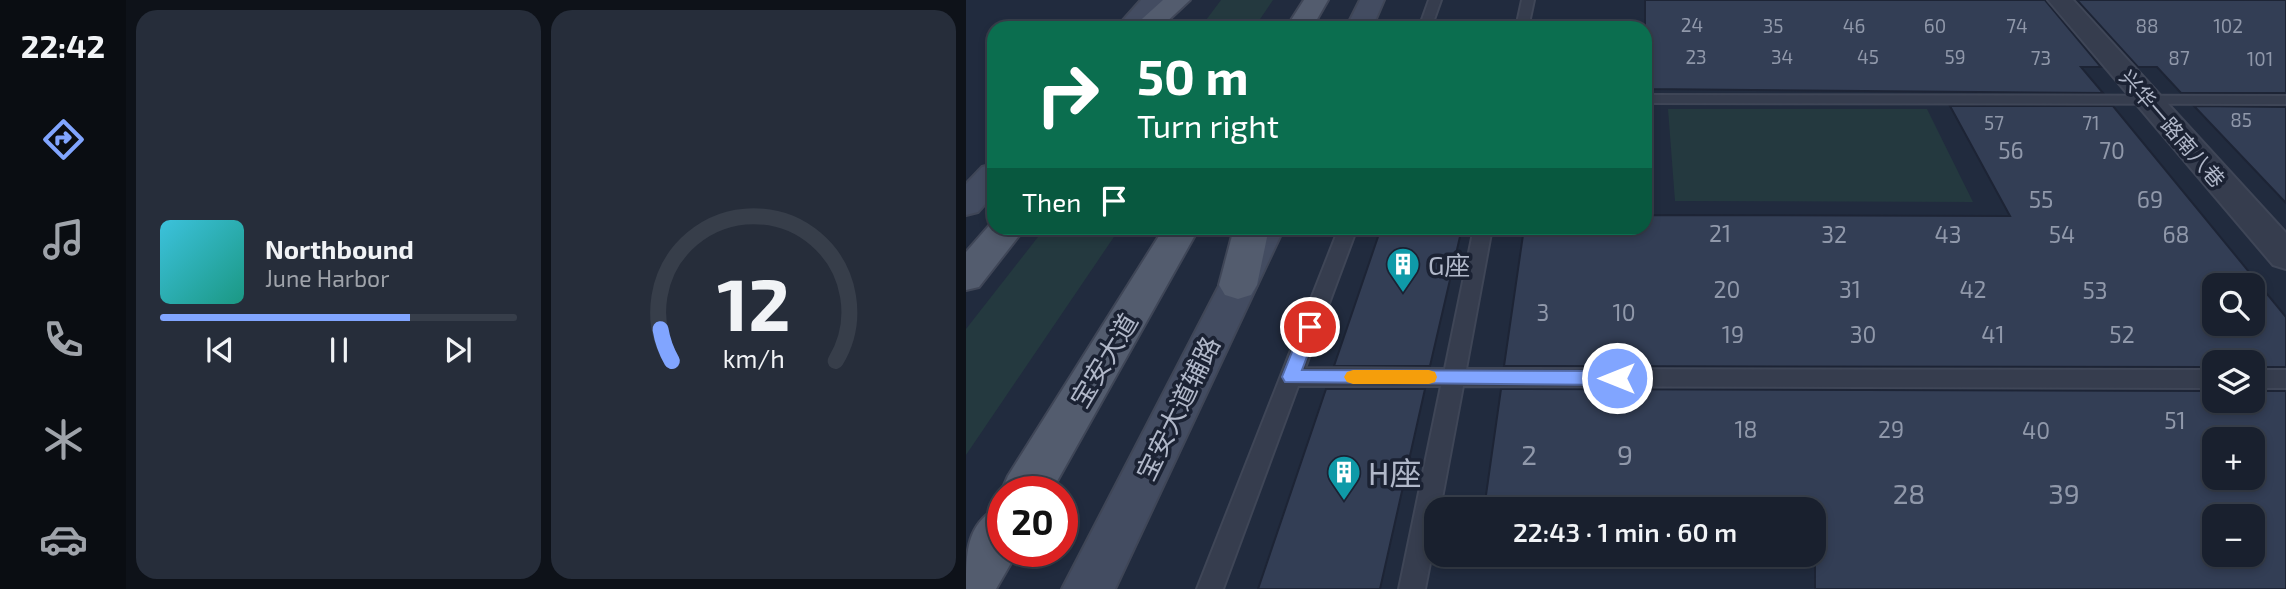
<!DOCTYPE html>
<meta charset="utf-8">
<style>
:root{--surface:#19202e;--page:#262d3a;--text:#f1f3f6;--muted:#9fa3aa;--line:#373e4a;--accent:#81a5ff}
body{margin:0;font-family:"Exo 2","Noto Sans SC",sans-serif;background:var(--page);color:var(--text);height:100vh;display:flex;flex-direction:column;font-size:26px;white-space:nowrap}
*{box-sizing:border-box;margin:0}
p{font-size:23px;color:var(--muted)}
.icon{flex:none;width:38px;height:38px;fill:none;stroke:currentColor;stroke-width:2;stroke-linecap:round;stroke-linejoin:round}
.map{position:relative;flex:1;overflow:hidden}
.drawer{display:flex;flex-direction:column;gap:10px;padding:10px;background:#0e1219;width:840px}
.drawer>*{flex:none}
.hud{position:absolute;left:21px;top:21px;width:665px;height:214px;border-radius:21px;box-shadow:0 4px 10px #0003,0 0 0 2px var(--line);background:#0b6e4f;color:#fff;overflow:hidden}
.controls{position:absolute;left:1236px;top:273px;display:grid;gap:14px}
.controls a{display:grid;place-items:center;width:63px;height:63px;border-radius:14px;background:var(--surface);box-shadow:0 4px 10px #0003,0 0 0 2px var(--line);font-size:35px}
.speed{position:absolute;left:21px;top:476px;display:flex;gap:14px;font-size:35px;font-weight:700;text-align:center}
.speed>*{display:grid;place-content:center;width:91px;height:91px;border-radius:50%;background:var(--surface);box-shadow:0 4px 10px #0003,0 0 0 2px var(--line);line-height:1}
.speed .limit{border:10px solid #d22;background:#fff;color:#111}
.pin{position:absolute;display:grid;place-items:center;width:60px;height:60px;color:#fff;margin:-30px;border:4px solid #fff;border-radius:50%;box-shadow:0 2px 7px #0007}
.me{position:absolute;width:77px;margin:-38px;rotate:270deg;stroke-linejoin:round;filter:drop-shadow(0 0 5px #0008)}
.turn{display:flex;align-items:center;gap:24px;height:147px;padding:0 35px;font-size:32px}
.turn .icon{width:91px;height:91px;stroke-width:2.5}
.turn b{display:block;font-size:49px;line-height:60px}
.then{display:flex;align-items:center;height:66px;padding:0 35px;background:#0003;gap:14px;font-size:26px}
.drawer .card{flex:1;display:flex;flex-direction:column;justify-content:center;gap:10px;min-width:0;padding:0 24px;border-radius:21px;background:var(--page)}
.drawer .dial{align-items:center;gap:0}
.dial svg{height:182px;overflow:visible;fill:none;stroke:var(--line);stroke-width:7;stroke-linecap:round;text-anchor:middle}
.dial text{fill:var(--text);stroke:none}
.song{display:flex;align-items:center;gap:21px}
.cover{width:84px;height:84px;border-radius:10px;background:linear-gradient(135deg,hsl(190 70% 55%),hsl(170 70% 35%))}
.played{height:7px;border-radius:4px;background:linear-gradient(90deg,var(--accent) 70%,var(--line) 70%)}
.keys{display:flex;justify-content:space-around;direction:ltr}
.drawer .tiles{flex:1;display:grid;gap:10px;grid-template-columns:repeat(2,1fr)}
.trip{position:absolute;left:458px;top:497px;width:402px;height:70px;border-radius:21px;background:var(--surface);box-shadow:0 4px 10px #0003,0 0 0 2px var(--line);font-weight:600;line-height:70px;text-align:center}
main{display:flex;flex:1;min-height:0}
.tabs{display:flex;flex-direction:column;width:126px;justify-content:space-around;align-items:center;background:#0a0d12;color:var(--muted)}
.tabs .icon{width:49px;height:49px}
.tabs .active{color:var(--accent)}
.tabs b{font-size:32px;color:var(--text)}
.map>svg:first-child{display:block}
</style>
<main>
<nav class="tabs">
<b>22:42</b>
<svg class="icon active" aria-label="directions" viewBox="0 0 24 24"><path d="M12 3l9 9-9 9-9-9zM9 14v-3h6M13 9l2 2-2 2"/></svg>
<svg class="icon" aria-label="music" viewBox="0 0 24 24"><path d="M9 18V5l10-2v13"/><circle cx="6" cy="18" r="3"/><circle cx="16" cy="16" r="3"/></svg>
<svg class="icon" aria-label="phone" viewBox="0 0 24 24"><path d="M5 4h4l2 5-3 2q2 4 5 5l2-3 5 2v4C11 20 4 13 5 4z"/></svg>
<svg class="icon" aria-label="climate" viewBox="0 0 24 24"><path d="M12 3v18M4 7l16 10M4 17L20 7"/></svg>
<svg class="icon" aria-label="car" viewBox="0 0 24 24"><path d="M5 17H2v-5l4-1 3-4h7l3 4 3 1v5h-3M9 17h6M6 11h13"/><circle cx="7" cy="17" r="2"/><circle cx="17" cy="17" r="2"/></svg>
</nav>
<section class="drawer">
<div class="tiles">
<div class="card">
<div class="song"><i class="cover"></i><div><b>Northbound</b><p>June Harbor</p></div></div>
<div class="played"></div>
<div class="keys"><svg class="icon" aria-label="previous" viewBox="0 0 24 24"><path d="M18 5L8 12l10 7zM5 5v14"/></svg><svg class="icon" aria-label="pause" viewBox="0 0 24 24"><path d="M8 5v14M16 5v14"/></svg><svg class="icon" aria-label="next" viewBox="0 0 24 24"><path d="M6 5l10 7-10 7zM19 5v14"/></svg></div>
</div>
<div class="card dial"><svg viewBox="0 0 100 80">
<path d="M14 69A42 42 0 1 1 86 69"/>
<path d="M14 69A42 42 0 0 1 9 55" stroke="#81a5ff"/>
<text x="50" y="56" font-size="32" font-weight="700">12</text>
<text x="50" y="72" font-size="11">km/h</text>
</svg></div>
</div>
</section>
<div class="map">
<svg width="1320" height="589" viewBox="0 0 1320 589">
<rect width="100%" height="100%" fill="#212b3e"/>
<!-- green -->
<g fill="#24393f">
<polygon points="255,0 307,0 288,28 234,28"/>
<polygon points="702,109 961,109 1007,202 709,201"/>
<polygon points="79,228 154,228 0,455 0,329"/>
</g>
<!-- building -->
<g fill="#333e55" stroke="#1d2435" stroke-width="2" fill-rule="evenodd">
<polygon points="679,0 1079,0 1135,67 1115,67 1137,93 679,89"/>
<polygon points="1111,0 1320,0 1320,93 1215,93 1191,67 1172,67"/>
<path d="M984,106H1147L1320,317V367H1286V362H1248V367L538,366L558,228H679V215L1044,216ZM1248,285H1286V324H1248Z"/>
<polygon points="1228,106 1320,107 1320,203 1284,165"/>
<polygon points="415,228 496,228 464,366 368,366"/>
<polygon points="360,389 459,389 414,589 292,589"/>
<path d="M535,389L1248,391V401H1286V391H1320V589H849V509H518ZM1248,439H1286V478H1248ZM1248,516H1286V555H1248Z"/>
</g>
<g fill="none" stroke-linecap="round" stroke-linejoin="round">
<defs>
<g id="lane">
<polygon points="463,0 475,0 465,28 453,28"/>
<polygon points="556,0 568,0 562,28 550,28"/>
<polygon points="679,95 1320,96 1320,104 679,103"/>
<polygon points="373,228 391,228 339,368 479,369 508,228 526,228 500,369 1248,370 1248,388 497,386 474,509 471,509 471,527 459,589 433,589 475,386 332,386 257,589 231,589"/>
<rect x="1286" y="370" width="34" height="18"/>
</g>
<polygon id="street" points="1082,0 1107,0 1320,233 1320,269 1307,265"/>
<g id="secondary">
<polygon points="175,0 200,0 177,28 150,28"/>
<polygon points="394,0 418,0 406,28 380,28"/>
<polygon points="28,164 28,194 12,212 0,215 0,184 16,167"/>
<polygon points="283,228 318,228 149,589 96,589"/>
</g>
<g id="primary">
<polygon points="197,0 224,0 194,28 166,28"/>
<polygon points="338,0 362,0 346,28 320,28"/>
<polygon points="28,220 28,228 59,228 13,287 0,290 0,252"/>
<polygon points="198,228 233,228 85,492 37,492 37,496 35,492 42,476"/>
<polygon points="268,228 303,228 291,285 285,295 272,299 259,295 253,285"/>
<path d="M37,505V551H52L30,589H0C0,552 0,521 37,505Z"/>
</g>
</defs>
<!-- lane casing -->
<use href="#lane" stroke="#3f4657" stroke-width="4"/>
<!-- street casing -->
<use href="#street" stroke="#3f4657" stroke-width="4"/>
<!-- secondary casing -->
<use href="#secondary" stroke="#3f4657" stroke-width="4"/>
<!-- primary casing -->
<use href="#primary" stroke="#3f4657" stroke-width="4"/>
<!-- lane -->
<use href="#lane" fill="#363d4e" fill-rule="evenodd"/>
<!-- street -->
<use href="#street" fill="#363d4e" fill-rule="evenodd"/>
<!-- secondary -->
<use href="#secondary" fill="#434c61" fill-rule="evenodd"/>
<!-- primary -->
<use href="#primary" fill="#535c6e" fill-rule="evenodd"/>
</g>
<!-- route -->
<polygon fill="#81a5ff" stroke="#546ba6" stroke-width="2" points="344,321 352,327 336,370 651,371 657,373 660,378 657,383 651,385 319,382 316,377 336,327"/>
<!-- slow -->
<polygon fill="#f59e0b" points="387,370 463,370 469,372 471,377 469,382 463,384 387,384 381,382 378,377 381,372"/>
<!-- icons -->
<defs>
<symbol id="building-pin" viewBox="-11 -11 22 30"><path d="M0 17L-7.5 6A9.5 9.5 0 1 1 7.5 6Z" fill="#0f9aa8" stroke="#1b2233"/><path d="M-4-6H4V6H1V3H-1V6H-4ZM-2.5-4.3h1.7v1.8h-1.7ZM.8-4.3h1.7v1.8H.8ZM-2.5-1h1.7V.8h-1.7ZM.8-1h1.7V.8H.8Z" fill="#fff"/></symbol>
</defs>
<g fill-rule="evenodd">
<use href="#building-pin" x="418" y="245" width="38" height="52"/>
<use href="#building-pin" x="359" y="453" width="38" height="52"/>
</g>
<g text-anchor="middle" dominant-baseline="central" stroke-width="7" stroke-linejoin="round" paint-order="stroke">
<!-- far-number labels -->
<g font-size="19" fill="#9098aa">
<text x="726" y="24">24</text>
<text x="807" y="25">35</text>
<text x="888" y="25">46</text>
<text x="969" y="25">60</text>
<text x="1051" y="25">74</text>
<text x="1181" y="25">88</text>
<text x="1262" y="25">102</text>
<text x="730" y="56">23</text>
<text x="816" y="56">34</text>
<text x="902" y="56">45</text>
<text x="989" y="56">59</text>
<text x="1075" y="57">73</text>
<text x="1213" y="57">87</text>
<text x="1294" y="58">101</text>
<text x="1275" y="119">85</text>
<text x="1028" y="122">57</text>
<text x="1125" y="122">71</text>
</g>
<!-- far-street labels -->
<g font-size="21" fill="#b1b8c9" stroke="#1b2233">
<text transform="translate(1207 128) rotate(49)">兴华一路南八巷</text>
</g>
<!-- number labels -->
<g font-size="23" fill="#9098aa">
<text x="1045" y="150">56</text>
<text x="1146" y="150">70</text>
<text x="1075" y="199">55</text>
<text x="1184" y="199">69</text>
<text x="754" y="233">21</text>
<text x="868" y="234">32</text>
<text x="982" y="234">43</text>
<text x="1096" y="234">54</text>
<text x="1210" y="234">68</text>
<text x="761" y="289">20</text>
<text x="884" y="289">31</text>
<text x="1007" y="289">42</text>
<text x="1129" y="290">53</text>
<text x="577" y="312">3</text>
<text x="658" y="312">10</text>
<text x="767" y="334">19</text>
<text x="897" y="334">30</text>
<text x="1027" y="334">41</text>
<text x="1156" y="334">52</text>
<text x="1209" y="420">51</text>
<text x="780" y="429">18</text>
<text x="925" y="429">29</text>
<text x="1070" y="430">40</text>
</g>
<!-- poi labels -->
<g font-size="26" fill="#b1b8c9" stroke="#1b2233" text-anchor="start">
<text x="462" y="264">G座</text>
</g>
<!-- street labels -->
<g font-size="26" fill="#b1b8c9" stroke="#1b2233">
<text transform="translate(137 360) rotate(-59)">宝安大道</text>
<text transform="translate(211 408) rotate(-64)">宝安大道辅路</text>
</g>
<!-- near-number labels -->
<g font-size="28" fill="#9098aa">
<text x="563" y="454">2</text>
<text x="659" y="454">9</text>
<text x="943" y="493">28</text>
<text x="1098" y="493">39</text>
</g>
<!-- near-poi labels -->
<g font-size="32" fill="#b1b8c9" stroke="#1b2233" text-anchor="start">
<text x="402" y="472">H座</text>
</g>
</g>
</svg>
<div class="controls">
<a><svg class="icon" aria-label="search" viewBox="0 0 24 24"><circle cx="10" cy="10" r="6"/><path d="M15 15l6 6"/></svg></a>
<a><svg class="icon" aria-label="layers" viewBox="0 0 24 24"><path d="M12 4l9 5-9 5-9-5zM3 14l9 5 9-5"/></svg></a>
<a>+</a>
<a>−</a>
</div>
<div class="speed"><div class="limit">20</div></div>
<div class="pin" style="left:344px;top:327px;background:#d93025"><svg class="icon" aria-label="arrive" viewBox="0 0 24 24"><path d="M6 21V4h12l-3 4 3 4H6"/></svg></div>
<svg class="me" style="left:651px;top:378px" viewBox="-20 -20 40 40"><circle r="17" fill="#81a5ff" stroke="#fff" stroke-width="3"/><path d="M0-11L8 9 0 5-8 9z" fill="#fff"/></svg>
<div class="trip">22:43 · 1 min · 60 m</div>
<div class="hud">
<div class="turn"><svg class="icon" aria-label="right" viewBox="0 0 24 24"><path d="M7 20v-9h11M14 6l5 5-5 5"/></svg><div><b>50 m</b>Turn right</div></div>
<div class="then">Then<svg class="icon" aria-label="arrive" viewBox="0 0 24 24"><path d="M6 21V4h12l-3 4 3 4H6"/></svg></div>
</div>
</div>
</main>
